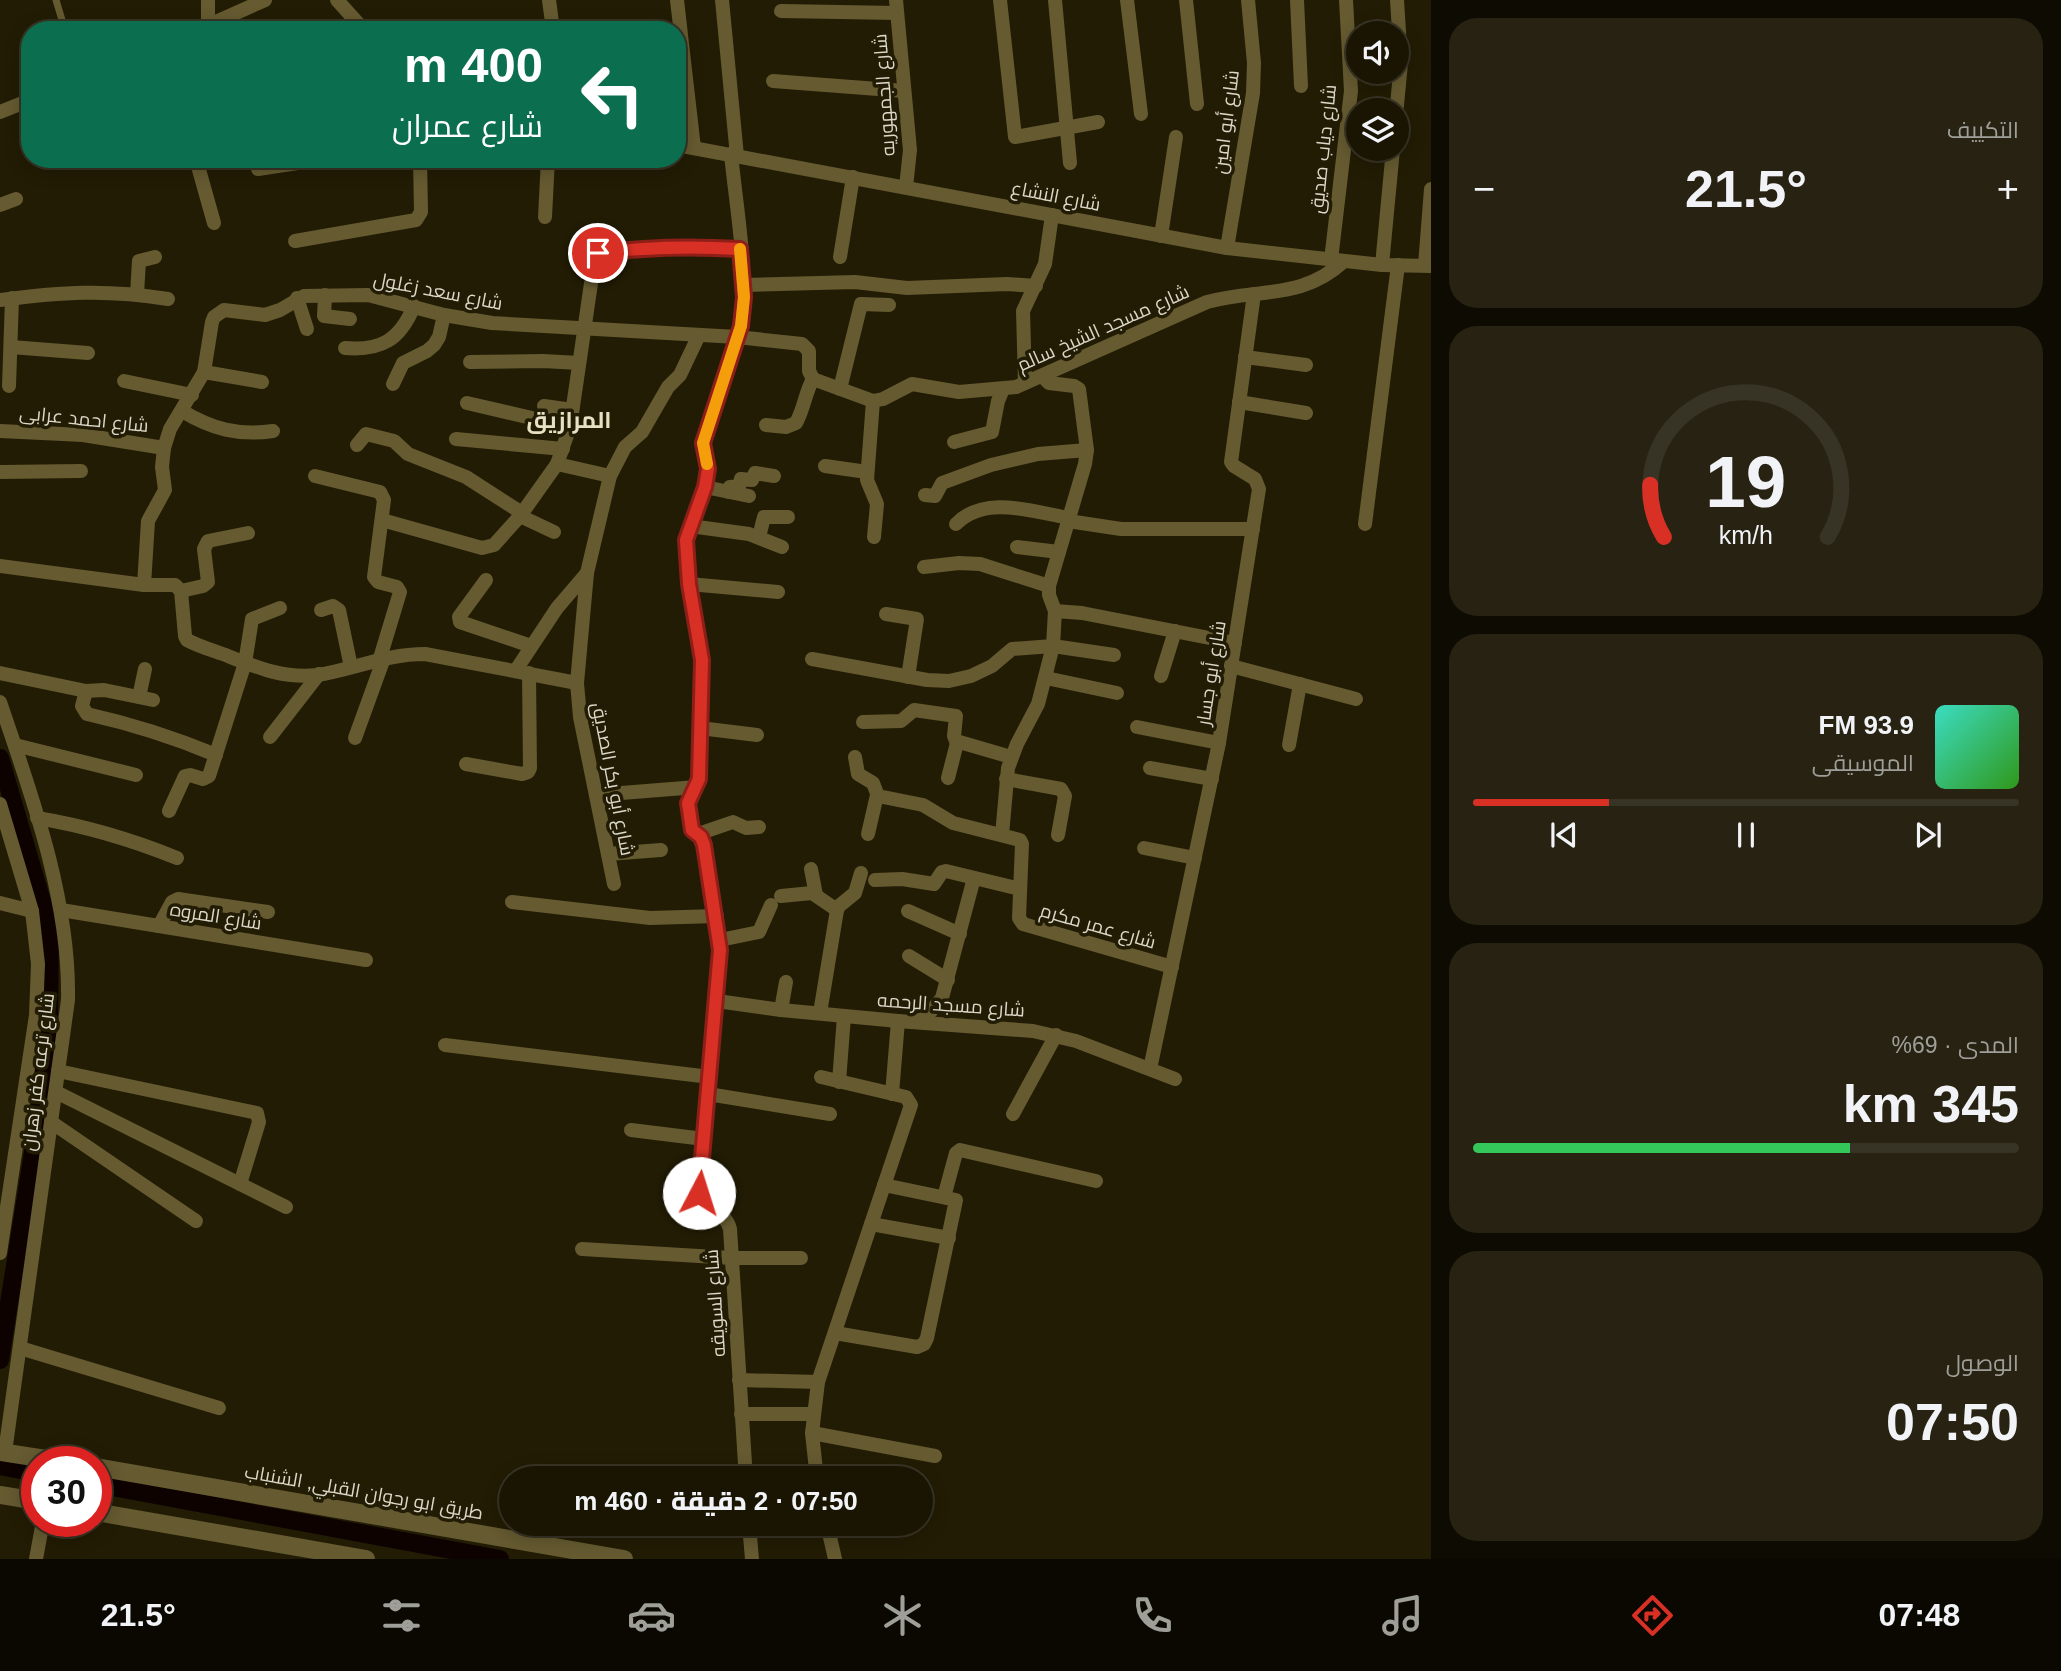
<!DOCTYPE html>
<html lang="ar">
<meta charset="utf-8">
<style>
:root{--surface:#1a1503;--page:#272212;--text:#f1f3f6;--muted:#9f9f9a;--line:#383425;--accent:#d93025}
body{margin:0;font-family:Arial,Cairo,sans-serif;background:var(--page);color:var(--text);direction:rtl;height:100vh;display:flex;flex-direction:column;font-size:26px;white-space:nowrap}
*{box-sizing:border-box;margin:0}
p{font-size:23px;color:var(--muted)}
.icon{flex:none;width:38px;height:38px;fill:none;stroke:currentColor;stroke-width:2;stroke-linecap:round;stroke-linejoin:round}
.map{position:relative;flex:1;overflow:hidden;direction:ltr}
.details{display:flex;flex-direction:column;gap:18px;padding:18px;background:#0e0c02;width:630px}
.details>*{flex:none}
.top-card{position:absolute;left:21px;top:21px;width:665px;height:147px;border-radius:28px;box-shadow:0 4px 18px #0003,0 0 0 2px var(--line);direction:rtl;background:#0b6e4f;color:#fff;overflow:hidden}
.controls{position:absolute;left:1346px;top:21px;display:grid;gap:14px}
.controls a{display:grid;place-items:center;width:63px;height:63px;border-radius:50%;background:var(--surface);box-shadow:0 4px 18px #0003,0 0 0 2px var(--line);font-size:35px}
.speed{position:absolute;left:21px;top:1446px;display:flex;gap:14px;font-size:35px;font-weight:700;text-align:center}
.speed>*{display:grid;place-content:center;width:91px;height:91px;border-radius:50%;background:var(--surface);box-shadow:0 4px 18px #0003,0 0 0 2px var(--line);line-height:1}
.speed .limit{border:10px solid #d22;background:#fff;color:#111}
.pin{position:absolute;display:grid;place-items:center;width:60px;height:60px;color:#fff;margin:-30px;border:4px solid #fff;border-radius:50%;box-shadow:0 2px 7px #0007}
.me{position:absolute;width:77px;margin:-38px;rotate:5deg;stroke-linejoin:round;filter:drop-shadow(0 0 5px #0008)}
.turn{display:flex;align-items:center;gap:24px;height:147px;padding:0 28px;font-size:32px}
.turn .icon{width:91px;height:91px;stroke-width:2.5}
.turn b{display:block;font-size:49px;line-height:60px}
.big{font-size:52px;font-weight:800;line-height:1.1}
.details .tile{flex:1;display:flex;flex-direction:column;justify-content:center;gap:10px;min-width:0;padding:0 24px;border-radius:28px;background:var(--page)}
.details .dial{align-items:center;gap:0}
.dial svg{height:182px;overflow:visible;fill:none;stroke:var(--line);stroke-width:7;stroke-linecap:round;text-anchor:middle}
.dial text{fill:var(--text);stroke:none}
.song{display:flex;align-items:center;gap:21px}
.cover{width:84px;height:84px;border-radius:10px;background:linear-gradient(135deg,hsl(170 70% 55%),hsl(110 70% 35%))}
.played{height:7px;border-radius:4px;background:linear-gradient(90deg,var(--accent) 25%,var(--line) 25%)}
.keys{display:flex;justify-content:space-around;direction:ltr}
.heat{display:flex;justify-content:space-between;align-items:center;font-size:38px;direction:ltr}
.charge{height:10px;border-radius:5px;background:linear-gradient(90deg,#34c759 69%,var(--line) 0)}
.trip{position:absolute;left:499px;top:1466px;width:434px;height:70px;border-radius:35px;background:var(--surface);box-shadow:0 4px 18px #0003,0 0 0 2px var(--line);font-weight:800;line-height:70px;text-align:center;direction:rtl}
.dock{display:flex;height:112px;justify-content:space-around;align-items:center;background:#0a0801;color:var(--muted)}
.dock .icon{width:49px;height:49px}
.dock .active{color:var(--accent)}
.dock b{font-size:32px;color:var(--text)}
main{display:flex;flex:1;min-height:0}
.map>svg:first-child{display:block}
</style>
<main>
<section class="details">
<div class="tile"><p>التكييف</p>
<div class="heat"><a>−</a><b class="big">21.5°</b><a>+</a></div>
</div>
<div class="tile dial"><svg viewBox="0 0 100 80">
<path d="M14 69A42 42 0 1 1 86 69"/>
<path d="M14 69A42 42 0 0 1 8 46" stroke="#d93025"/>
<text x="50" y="56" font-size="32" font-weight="700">19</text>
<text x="50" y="72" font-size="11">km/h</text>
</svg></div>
<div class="tile">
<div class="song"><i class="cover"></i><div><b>93.9 FM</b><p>الموسيقى</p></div></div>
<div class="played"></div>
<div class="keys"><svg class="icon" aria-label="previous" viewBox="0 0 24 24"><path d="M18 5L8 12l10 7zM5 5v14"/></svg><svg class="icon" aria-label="pause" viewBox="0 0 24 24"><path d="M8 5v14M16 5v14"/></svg><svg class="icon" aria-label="next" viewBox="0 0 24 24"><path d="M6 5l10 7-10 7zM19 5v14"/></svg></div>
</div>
<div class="tile"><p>المدى · 69%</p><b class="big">345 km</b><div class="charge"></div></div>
<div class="tile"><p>الوصول</p><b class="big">07:50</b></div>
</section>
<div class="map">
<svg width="1431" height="1559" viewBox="0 0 1431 1559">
<rect width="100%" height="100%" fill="#221c04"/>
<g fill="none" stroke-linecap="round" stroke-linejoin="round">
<!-- canal -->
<g stroke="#0d0200" stroke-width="18">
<polyline points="0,758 50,929 49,1023 39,1115 0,1360"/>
<polyline points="0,1466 37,1473"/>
<polyline points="96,1484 500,1559"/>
</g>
<!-- service -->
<polyline stroke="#655a30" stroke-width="7" points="56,0 65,30"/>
<!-- minor -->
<g stroke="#655a30" stroke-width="14">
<polyline points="337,0 364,30"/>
<polyline points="549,0 553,30"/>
<polyline points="677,0 694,148"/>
<polyline points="722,0 737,156"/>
<polyline points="896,0 910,150 906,187"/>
<polyline points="1000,0 1015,137 1098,122"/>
<polyline points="1055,0 1070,163"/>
<polyline points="1127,0 1141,114"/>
<polyline points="1186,0 1197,104"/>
<polyline points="1297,0 1301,86"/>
<polyline points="781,11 897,13"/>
<polyline points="208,26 208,0"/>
<polyline points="198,30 265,0"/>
<polyline points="773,81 904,91"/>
<polyline points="0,112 30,100"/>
<polyline points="1396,115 1401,63 1397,0"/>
<polyline points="677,145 1227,248 1382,265 1431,266"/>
<path d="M731,154C736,206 749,275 741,326L703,443L708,469L705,487L686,540L689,584L702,661L699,779L688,803L692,830L701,837L704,845L720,950L699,1193C704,1212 725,1209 730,1229L746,1479"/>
<polyline points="196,159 214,223"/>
<polyline points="258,169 324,159"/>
<polyline points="0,205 16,199"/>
<polyline points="545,217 548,159"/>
<polyline points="1161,236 1176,137"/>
<polyline points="295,241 416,220 421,212 420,159"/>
<polyline points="1227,248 1253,93 1254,63 1248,0"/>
<polyline points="840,257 853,177"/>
<polyline points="1331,260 1351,91 1346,0"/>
<polyline points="1382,265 1393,149"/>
<polyline points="1425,265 1431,189"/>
<polyline points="743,285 855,282 907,288 1007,284 1036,286"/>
<polyline points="137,294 139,261 155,257"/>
<polyline points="325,295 324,316 350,319"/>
<polyline points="297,298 307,329"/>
<path d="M0,300C62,292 106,289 168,299"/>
<polyline points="11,347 88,353"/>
<path d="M345,348C381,351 400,340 414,306"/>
<polyline points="1245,357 1306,365"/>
<polyline points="470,362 543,361 579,363"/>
<polyline points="204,372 262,382"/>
<polyline points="124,381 192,395"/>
<polyline points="1025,383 1023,311 1045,264 1052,215"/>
<polyline points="393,384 403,363 427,351 434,345 439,337 444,315"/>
<polyline points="9,386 12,298"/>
<polyline points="840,389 861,304 889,305"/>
<polyline points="873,401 867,480 877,504 874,537"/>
<polyline points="1239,402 1306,413"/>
<polyline points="467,403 570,427"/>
<polyline points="544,406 572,410"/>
<path d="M182,411C212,429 238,436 273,431"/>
<path d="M766,425L786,427L796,423C804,409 805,393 813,379"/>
<polyline points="0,431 83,435 164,448"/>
<polyline points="456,439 563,449"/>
<polyline points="954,442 992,432 998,401 1003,389"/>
<polyline points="357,445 366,434 394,441 408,454 466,477 522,513"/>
<polyline points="557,464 610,476"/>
<polyline points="825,466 867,472"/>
<polyline points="0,472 81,471"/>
<polyline points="315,476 380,492 384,500 374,577 378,582 397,587 400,592 380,658"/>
<polyline points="705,487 749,496"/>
<polyline points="729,492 730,487 739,486 741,479 752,480 755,473 774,476"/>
<polyline points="925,495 935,496 942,483 991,465 1038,454 1087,450"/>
<polyline points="520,516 554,532"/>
<path d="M382,520L482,548L494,545L520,516L557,464L570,427L595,256L598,253C646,247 692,246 740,249"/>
<polyline points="1068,521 1121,529 1253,529"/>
<path d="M956,524C985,494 1033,512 1069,518"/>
<polyline points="1365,524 1398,265"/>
<polyline points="690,526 749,534 782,547"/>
<polyline points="759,537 764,517 788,517"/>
<polyline points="1017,547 1059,552"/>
<path d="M0,566L144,585H175L181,591L185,636L187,640C200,647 215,651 228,656C258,668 285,679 318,675C355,669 386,654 425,654L577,683"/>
<polyline points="924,567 959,563 980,564 1049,586"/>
<polyline points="486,580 459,617 460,622 531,646"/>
<polyline points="689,584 778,592"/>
<path d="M144,585L148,521L165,490L162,467L164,448L170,429L204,372L212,322L214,317L224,310L265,315L280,310L304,296L368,295L444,315L492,323L737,337L802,344L809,351V371L813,379L873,401L883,399L912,384L959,392L1016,387L1207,302C1259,288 1302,300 1344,261"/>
<polyline points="181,591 203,586 208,582 204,549 208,541 248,533"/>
<polyline points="321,610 333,606 339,610 351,667"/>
<polyline points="1055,611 1082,613 1235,643"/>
<polyline points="886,614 917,619 908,677"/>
<polyline points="812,659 927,680 949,681 971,676 992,666 1012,649 1053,646 1114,655"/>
<polyline points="1231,666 1356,699"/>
<polyline points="516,670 557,608 587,573"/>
<polyline points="0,673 86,691 104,690 153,700"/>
<polyline points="1161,676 1175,631"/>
<polyline points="1046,678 1117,693"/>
<path d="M86,691L82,706L87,714C132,724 173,737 216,755"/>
<polyline points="139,697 145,669"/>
<path d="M0,702C32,796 70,900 68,1000L5,1452"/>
<polyline points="863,722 901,721 914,710 956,716 954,736 956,741 1011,757"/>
<polyline points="1137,727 1219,743"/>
<polyline points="700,728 757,735"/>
<polyline points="270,737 319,674"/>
<polyline points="355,738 384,658"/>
<polyline points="15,745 136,775"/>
<polyline points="1289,745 1300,684"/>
<polyline points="855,757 858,774 873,783 878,796 923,805 953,823 1020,840 1022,844 1019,918 1023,924 1172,967"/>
<polyline points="466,764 522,774 528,772 530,768 529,673"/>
<polyline points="1150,768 1212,779"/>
<polyline points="948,778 957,743"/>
<polyline points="1006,779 1061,789 1065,796 1058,835"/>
<polyline points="596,795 697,787"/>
<polyline points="0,804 32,911 38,964 36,1015 0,1253"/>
<polyline points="169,811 185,776 190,775 203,779 209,776 245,663 252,619 280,608"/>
<path d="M37,818C86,826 130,839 177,858"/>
<polyline points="698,834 733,822 746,828 759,827"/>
<polyline points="868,834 877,795"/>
<polyline points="1002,835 1008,768 1017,744 1038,704 1053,646 1055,611 1049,595 1049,586 1085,464 1087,450 1079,389 1074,386 1049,383 1042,376"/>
<polyline points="1144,848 1195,858"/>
<polyline points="608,854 661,850"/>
<polyline points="811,869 816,895"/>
<polyline points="875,880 902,879 934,884 942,872 946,871 1020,889"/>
<polyline points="614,884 580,717 577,683 587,573 610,476 625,447 642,432 668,387 680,375 699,335"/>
<polyline points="781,896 812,893 837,910"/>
<polyline points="512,902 650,918 717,916"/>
<polyline points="0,903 32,911"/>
<polyline points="61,910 366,960"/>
<polyline points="908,911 960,934"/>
<polyline points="159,926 172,902 178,899 268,912"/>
<polyline points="720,940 759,932 771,905"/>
<polyline points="909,956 948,980"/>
<polyline points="717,1001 781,1010 898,1021 1033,1031 1076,1041 1175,1079"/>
<polyline points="781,1010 786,982"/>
<polyline points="820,1013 837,910 839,906 855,893 861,873"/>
<polyline points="915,1022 926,1017 942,998 974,878"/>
<polyline points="445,1045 710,1077"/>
<polyline points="1150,1069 1219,743 1259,489 1255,479 1234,466 1231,462 1254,294"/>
<polyline points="58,1071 257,1113 259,1122 240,1184"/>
<polyline points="839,1082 844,1016"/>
<polyline points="56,1092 286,1207"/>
<polyline points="708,1094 830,1114"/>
<polyline points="892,1094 898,1021"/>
<polyline points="1013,1114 1056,1035"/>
<polyline points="51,1122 196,1221"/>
<polyline points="631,1130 704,1139"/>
<polyline points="944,1197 956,1153 960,1150 1096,1181"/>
<polyline points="871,1224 949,1238"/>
<polyline points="582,1249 732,1258 801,1258"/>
<polyline points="835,1333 917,1347 924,1344 927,1338 956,1200 884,1185"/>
<polyline points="20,1348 219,1408"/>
<polyline points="739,1380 818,1382"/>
<polyline points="741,1414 813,1414"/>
<polyline points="812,1433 935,1456"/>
<polyline points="746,1478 816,1474"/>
<polyline points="817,1479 812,1433 818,1382 911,1105 906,1097 821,1077"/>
<polyline points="749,1524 752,1559"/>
<polyline points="827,1524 835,1559"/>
<polyline points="36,1559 43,1521"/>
</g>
<!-- tertiary -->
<g stroke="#655a30" stroke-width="18">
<polyline points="0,1452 59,1461"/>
<polyline points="96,1467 624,1559"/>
<polyline points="0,1495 37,1501"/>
<polyline points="96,1512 366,1559"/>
</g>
</g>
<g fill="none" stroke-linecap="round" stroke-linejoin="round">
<defs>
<path id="route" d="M598,253C646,247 692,246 740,249L744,297L741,326L703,443L708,469L705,487L686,540L689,584L702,660L699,779L688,803L692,830L701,837L704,845L720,950L699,1193"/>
</defs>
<!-- route casing -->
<use href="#route" stroke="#8d1f18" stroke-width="18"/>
<!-- route -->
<use href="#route" stroke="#d93025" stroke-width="12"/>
<!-- slow -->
<polyline stroke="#f59e0b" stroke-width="12" points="707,464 703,443 741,326 744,297 740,249"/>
</g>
<g text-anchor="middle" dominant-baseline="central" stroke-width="7" stroke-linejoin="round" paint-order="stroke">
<!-- street labels -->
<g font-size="19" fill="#dbd8c9" stroke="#221c04">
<text transform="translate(884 95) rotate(-94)">شارع الجمهوريه</text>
<text transform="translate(1226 122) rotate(-83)">شارع أبو امين</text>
<text transform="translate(1323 149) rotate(-84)">شارع دياب صديق</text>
<text transform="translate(1056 196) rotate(11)">شارع النشاع</text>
<text transform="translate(438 291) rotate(11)">شارع سعد زغلول</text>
<text transform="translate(1103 328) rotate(-24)">شارع مسجد الشيخ سالم</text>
<text transform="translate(84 419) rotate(6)">شارع احمد عرابى</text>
<text transform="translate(1211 673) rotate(-81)">شارع أبو جسار</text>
<text transform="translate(613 779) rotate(79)">شارع أبو بكر الصديق</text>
<text transform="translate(216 916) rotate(9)">شارع المروه</text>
<text transform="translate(1098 926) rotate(16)">شارع عمر مكرم</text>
<text transform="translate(951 1005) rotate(4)">شارع مسجد الرحمه</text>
<text transform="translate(38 1072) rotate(-83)">شارع ترعه كفر زهران</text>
<text transform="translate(715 1303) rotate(-94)">شارع السويقه</text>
<text transform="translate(364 1492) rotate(10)">طريق ابو رجوان القبلي, الشنباب</text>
</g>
<!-- quarter labels -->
<g font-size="23" font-weight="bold" fill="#e7e0c2" stroke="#221c04">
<text x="569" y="420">المرازيق</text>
</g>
</g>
</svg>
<div class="controls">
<a><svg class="icon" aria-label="sound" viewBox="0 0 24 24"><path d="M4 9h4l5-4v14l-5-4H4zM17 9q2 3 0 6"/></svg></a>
<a><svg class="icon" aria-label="layers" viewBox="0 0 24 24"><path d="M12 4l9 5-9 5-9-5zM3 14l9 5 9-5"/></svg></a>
</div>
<div class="speed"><div class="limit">30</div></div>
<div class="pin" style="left:598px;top:253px;background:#d93025"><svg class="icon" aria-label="arrive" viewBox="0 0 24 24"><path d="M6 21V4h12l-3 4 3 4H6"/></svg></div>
<svg class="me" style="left:699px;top:1193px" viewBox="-20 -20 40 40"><circle r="19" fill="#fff"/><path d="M0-13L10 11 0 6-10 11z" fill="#d93025"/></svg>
<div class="trip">07:50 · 2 دقيقة · 460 m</div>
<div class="top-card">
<div class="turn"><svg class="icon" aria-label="left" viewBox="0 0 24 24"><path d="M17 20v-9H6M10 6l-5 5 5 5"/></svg><div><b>400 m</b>شارع عمران</div></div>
</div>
</div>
</main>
<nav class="dock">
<b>07:48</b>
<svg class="icon active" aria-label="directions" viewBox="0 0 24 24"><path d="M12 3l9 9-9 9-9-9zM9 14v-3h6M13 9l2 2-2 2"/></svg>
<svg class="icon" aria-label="music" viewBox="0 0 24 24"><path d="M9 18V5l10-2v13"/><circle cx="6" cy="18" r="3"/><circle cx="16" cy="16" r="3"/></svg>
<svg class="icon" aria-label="phone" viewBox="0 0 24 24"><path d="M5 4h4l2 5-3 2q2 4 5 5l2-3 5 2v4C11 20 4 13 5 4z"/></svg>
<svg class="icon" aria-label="climate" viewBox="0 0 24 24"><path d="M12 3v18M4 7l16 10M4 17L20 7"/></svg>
<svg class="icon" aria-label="car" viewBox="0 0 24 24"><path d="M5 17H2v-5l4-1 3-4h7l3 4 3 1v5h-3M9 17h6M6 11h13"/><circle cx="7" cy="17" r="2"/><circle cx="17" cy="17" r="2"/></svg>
<svg class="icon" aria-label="filters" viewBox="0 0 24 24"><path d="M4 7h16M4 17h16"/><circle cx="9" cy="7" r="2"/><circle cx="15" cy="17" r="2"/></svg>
<b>21.5°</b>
</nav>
